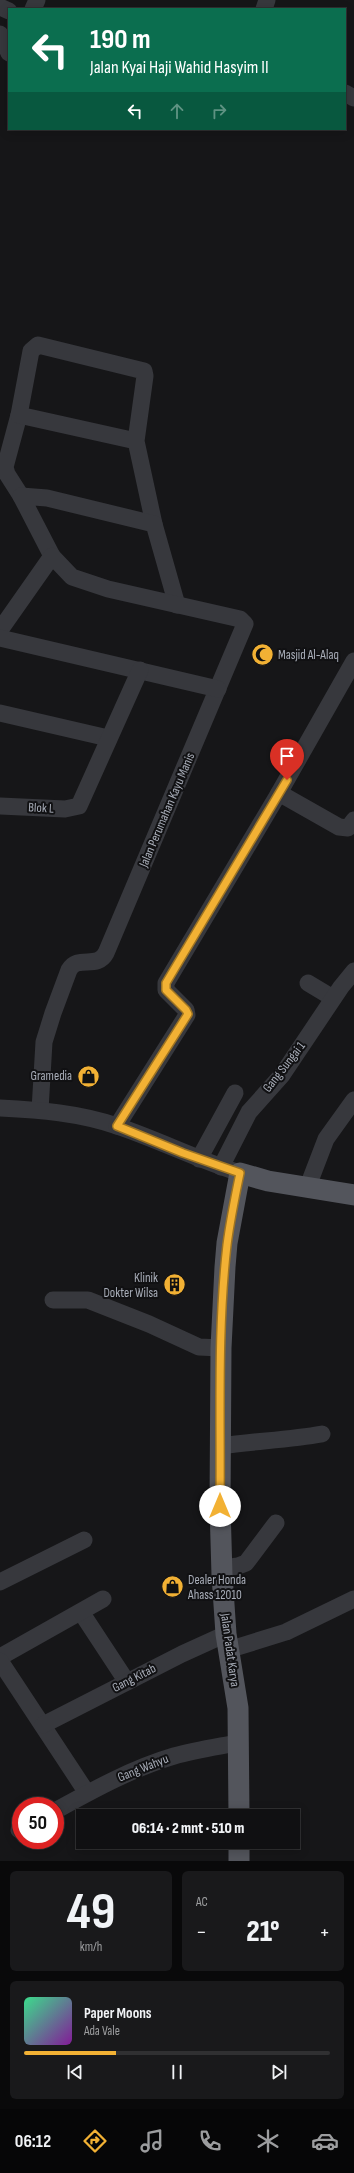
<!DOCTYPE html>
<html lang="id">
<meta charset="utf-8">
<style>
:root{--surface:#101012;--page:#19191b;--text:#f1f3f6;--muted:#9c9d9f;--line:#303032;--accent:#f2b134}
body{margin:0;font-family:"Sofia Sans Condensed",sans-serif;background:var(--page);color:var(--text);height:100vh;display:flex;flex-direction:column;font-size:15px;white-space:nowrap}
*{box-sizing:border-box;margin:0}
p{font-size:13px;color:var(--muted)}
.icon{flex:none;width:22px;height:22px;fill:none;stroke:currentColor;stroke-width:2;stroke-linecap:round;stroke-linejoin:round}
.map{position:relative;height:1861px;overflow:hidden}
.panel{display:flex;flex-direction:column;gap:10px;padding:10px;background:#09090a;flex:1}
.panel>*{flex:none}
.top-card{position:absolute;left:8px;top:8px;width:338px;height:122px;border-radius:0px;box-shadow:0 2px 10px #0003,0 0 0 1px var(--line);background:#0b6e4f;color:#fff;overflow:hidden}
.speed{position:absolute;left:12px;top:1797px;display:flex;gap:8px;font-size:20px;font-weight:700;text-align:center}
.speed>*{display:grid;place-content:center;width:52px;height:52px;border-radius:50%;background:var(--surface);box-shadow:0 2px 10px #0003,0 0 0 1px var(--line);line-height:1}
.speed .limit{border:6px solid #d22;background:#fff;color:#111}
.pin{position:absolute;display:grid;place-items:center;width:34px;height:34px;color:#fff;margin:-41px -17px;border-radius:50% 50% 50% 0;rotate:-45deg;box-shadow:0 0 4px #0007}
.pin .icon{rotate:45deg}
.me{position:absolute;width:44px;margin:-22px;rotate:0deg;stroke-linejoin:round;filter:drop-shadow(0 0 3px #0008)}
.turn{display:flex;align-items:center;gap:14px;height:84px;padding:0 16px;font-size:18px}
.turn .icon{width:52px;height:52px;stroke-width:2.5}
.turn b{display:block;font-size:28px;line-height:34px}
.lanes{display:flex;align-items:center;height:38px;padding:0 16px;background:#0003;justify-content:center;gap:20px;direction:ltr}
.lanes .off{opacity:.35}
.big{font-size:30px;font-weight:800;line-height:1.1}
.panel .widget{flex:1;display:flex;flex-direction:column;justify-content:center;gap:6px;min-width:0;padding:0 14px;border-radius:6px;background:var(--page)}
.panel .dial{align-items:center;gap:0}
.dial b{font-size:52px;line-height:1}
.song{display:flex;align-items:center;gap:12px}
.cover{width:48px;height:48px;border-radius:6px;background:linear-gradient(135deg,hsl(150 70% 55%),hsl(290 70% 35%))}
.played{height:4px;border-radius:2px;background:linear-gradient(90deg,var(--accent) 30%,var(--line) 30%)}
.keys{display:flex;justify-content:space-around;direction:ltr}
.heat{display:flex;justify-content:space-between;align-items:center;font-size:22px;direction:ltr}
.panel .tiles{flex:1;display:grid;gap:10px;grid-template-columns:1fr 1fr}
.widget:last-child{grid-column:span 2}
.trip{position:absolute;left:76px;top:1809px;width:224px;height:40px;border-radius:0px;background:var(--surface);box-shadow:0 2px 10px #0003,0 0 0 1px var(--line);font-weight:800;line-height:40px;text-align:center}
.dock{display:flex;height:64px;justify-content:space-around;align-items:center;background:#060607;color:var(--muted)}
.dock .icon{width:28px;height:28px}
.dock .current{color:var(--accent)}
.dock b{font-size:18px;color:var(--text)}
.map>svg:first-child{display:block}
</style>
<div class="map">
<svg width="354" height="1861" viewBox="0 0 354 1861">
<rect width="100%" height="100%" fill="#161618"/>
<g fill="none" stroke-linecap="round" stroke-linejoin="round">
<!-- minor -->
<g stroke="#37383d" stroke-width="17">
<polyline points="0,7 9,11"/>
<polyline points="33,9 37,0"/>
<polyline points="264,9 267,0"/>
<polyline points="0,34 9,53"/>
<polyline points="345,93 354,98"/>
<polyline points="19,415 5,467 7,474 21,496"/>
<polyline points="136,441 19,415 31,351 38,345 144,371 145,376 136,441 154,524"/>
<polyline points="52,556 21,496 47,498 154,524 177,605"/>
<path d="M0,630L52,556L72,577L108,589L240,619L245,624L106,953C97,970 78,954 69,970L53,1013L44,1042L40,1110"/>
<polyline points="0,638 218,689"/>
<polyline points="0,713 108,738"/>
<polyline points="279,793 354,661"/>
<polyline points="0,806 65,809 79,806 140,670"/>
<polyline points="308,983 333,998"/>
<path d="M0,1108C40,1110 79,1113 117,1126C159,1140 198,1160 240,1173"/>
<polyline points="117,1126 187,1015 186,1010 166,990 166,983 279,793 339,827 348,828 354,820"/>
<polyline points="199,1159 235,1093"/>
<polyline points="221,1167 249,1112 282,1075 341,987 354,971"/>
<polyline points="308,1186 326,1139 354,1100"/>
<polyline points="53,1300 88,1300 149,1324 199,1347 221,1348"/>
<path d="M221,1446C254,1441 288,1440 322,1434"/>
<polyline points="222,1568 238,1566 246,1563 276,1523"/>
<polyline points="0,1582 84,1540"/>
<polyline points="81,1612 127,1682"/>
<polyline points="228,1650 286,1632 354,1599"/>
<polyline points="0,1657 103,1599"/>
<polyline points="0,1661 87,1793"/>
<polyline points="43,1725 182,1654 226,1634"/>
<path d="M55,1811C93,1790 133,1768 174,1756C195,1750 216,1747 237,1743"/>
<polyline points="19,1830 21,1829"/>
</g>
<!-- major -->
<g stroke="#53555c" stroke-width="21">
<polyline points="239,1816 238,1708 226,1634 222,1575 220,1506 221,1348 225,1267 227,1243 240,1173 268,1181 354,1195"/>
<polyline points="239,1861 239,1842"/>
</g>
</g>
<g fill="none" stroke-linecap="round" stroke-linejoin="round">
<defs>
<path id="route" d="M220,1506C221,1420 217,1331 227,1245C230,1221 235,1197 240,1173L183,1153L117,1126L188,1014L186,1010L166,990V983L287,780"/>
</defs>
<!-- route casing -->
<use href="#route" stroke="#9d7322" stroke-width="10"/>
<!-- route -->
<use href="#route" stroke="#f2b134" stroke-width="7"/>
</g>
<!-- icons -->
<defs>
<symbol id="mosque-disc" viewBox="-11 -11 22 22"><circle r="9.5" fill="#f2b134" stroke="#111113"/><path d="M3.5-4.9A6 6 0 1 0 3.5 4.9A5 5 0 1 1 3.5-4.9Z" fill="#111"/></symbol>
<symbol id="shop-disc" viewBox="-11 -11 22 22"><circle r="9.5" fill="#f2b134" stroke="#111113"/><path d="M-5-2.5h2.3a2.7 3.5 0 0 1 5.4 0H5L5.5 6h-11ZM-1.5-2.5h3a1.5 2.3 0 0 0-3 0Z" fill="#111"/></symbol>
<symbol id="building-disc" viewBox="-11 -11 22 22"><circle r="9.5" fill="#f2b134" stroke="#111113"/><path d="M-4-6H4V6H1V3H-1V6H-4ZM-2.5-4.3h1.7v1.8h-1.7ZM.8-4.3h1.7v1.8H.8ZM-2.5-1h1.7V.8h-1.7ZM.8-1h1.7V.8H.8Z" fill="#111"/></symbol>
</defs>
<g fill-rule="evenodd">
<use href="#mosque-disc" x="250" y="642" width="25" height="25"/>
<use href="#shop-disc" x="76" y="1064" width="25" height="25"/>
<use href="#building-disc" x="162" y="1272" width="25" height="25"/>
<use href="#shop-disc" x="160" y="1574" width="25" height="25"/>
</g>
<g text-anchor="middle" dominant-baseline="central" stroke-width="4" stroke-linejoin="round" paint-order="stroke">
<!-- poi labels -->
<g font-size="13" fill="#a8adb8" stroke="#111113" text-anchor="start">
<text x="278" y="655">Masjid Al-Alaq</text>
<text x="72" y="1076" text-anchor="end">Gramedia</text>
<text x="158" y="1278" text-anchor="end">Klinik<tspan x="158" dy="15">Dokter Wilsa</tspan></text>
<text x="188" y="1580">Dealer Honda<tspan x="188" dy="15">Ahass 12010</tspan></text>
</g>
<!-- street labels -->
<g font-size="13" fill="#a8adb8" stroke="#111113">
<text transform="translate(41 808) rotate(3)">Blok L</text>
<text transform="translate(167 810) rotate(-67)">Jalan Perumahan Kayu Manis</text>
<text transform="translate(284 1067) rotate(-52)">Gang Sungai 1</text>
<text transform="translate(230 1650) rotate(82)">Jalan Padat Karya</text>
<text transform="translate(134 1678) rotate(-27)">Gang Kitab</text>
<text transform="translate(143 1768) rotate(-22)">Gang Wahyu</text>
</g>
</g>
</svg>
<div class="speed"><div class="limit">50</div></div>
<div class="pin" style="left:287px;top:780px;background:#d93025"><svg class="icon" aria-label="arrive" viewBox="0 0 24 24"><path d="M6 21V4h12l-3 4 3 4H6"/></svg></div>
<svg class="me" style="left:220px;top:1506px" viewBox="-20 -20 40 40"><circle r="19" fill="#fff"/><path d="M0-13L10 11 0 6-10 11z" fill="#f2b134"/></svg>
<div class="trip">06:14 · 2 mnt · 510 m</div>
<div class="top-card">
<div class="turn"><svg class="icon" aria-label="left" viewBox="0 0 24 24"><path d="M17 20v-9H6M10 6l-5 5 5 5"/></svg><div><b>190 m</b>Jalan Kyai Haji Wahid Hasyim II</div></div>
<div class="lanes"><svg class="icon" aria-label="left" viewBox="0 0 24 24"><path d="M17 20v-9H6M10 6l-5 5 5 5"/></svg><svg class="icon off" aria-label="ahead" viewBox="0 0 24 24"><path d="M12 20V5M6 11l6-6 6 6"/></svg><svg class="icon off" aria-label="right" viewBox="0 0 24 24"><path d="M7 20v-9h11M14 6l5 5-5 5"/></svg></div>
</div>
</div>
<section class="panel">
<div class="tiles">
<div class="widget dial"><b>49</b><p>km/h</p></div>
<div class="widget"><p>AC</p>
<div class="heat"><a>−</a><b class="big">21°</b><a>+</a></div>
</div>
<div class="widget">
<div class="song"><i class="cover"></i><div><b>Paper Moons</b><p>Ada Vale</p></div></div>
<div class="played"></div>
<div class="keys"><svg class="icon" aria-label="previous" viewBox="0 0 24 24"><path d="M18 5L8 12l10 7zM5 5v14"/></svg><svg class="icon" aria-label="pause" viewBox="0 0 24 24"><path d="M8 5v14M16 5v14"/></svg><svg class="icon" aria-label="next" viewBox="0 0 24 24"><path d="M6 5l10 7-10 7zM19 5v14"/></svg></div>
</div>
</div>
</section>
<nav class="dock">
<b>06:12</b>
<svg class="icon current" aria-label="directions" viewBox="0 0 24 24"><path d="M12 3l9 9-9 9-9-9zM9 14v-3h6M13 9l2 2-2 2"/></svg>
<svg class="icon" aria-label="music" viewBox="0 0 24 24"><path d="M9 18V5l10-2v13"/><circle cx="6" cy="18" r="3"/><circle cx="16" cy="16" r="3"/></svg>
<svg class="icon" aria-label="phone" viewBox="0 0 24 24"><path d="M5 4h4l2 5-3 2q2 4 5 5l2-3 5 2v4C11 20 4 13 5 4z"/></svg>
<svg class="icon" aria-label="climate" viewBox="0 0 24 24"><path d="M12 3v18M4 7l16 10M4 17L20 7"/></svg>
<svg class="icon" aria-label="car" viewBox="0 0 24 24"><path d="M5 17H2v-5l4-1 3-4h7l3 4 3 1v5h-3M9 17h6M6 11h13"/><circle cx="7" cy="17" r="2"/><circle cx="17" cy="17" r="2"/></svg>
</nav>
